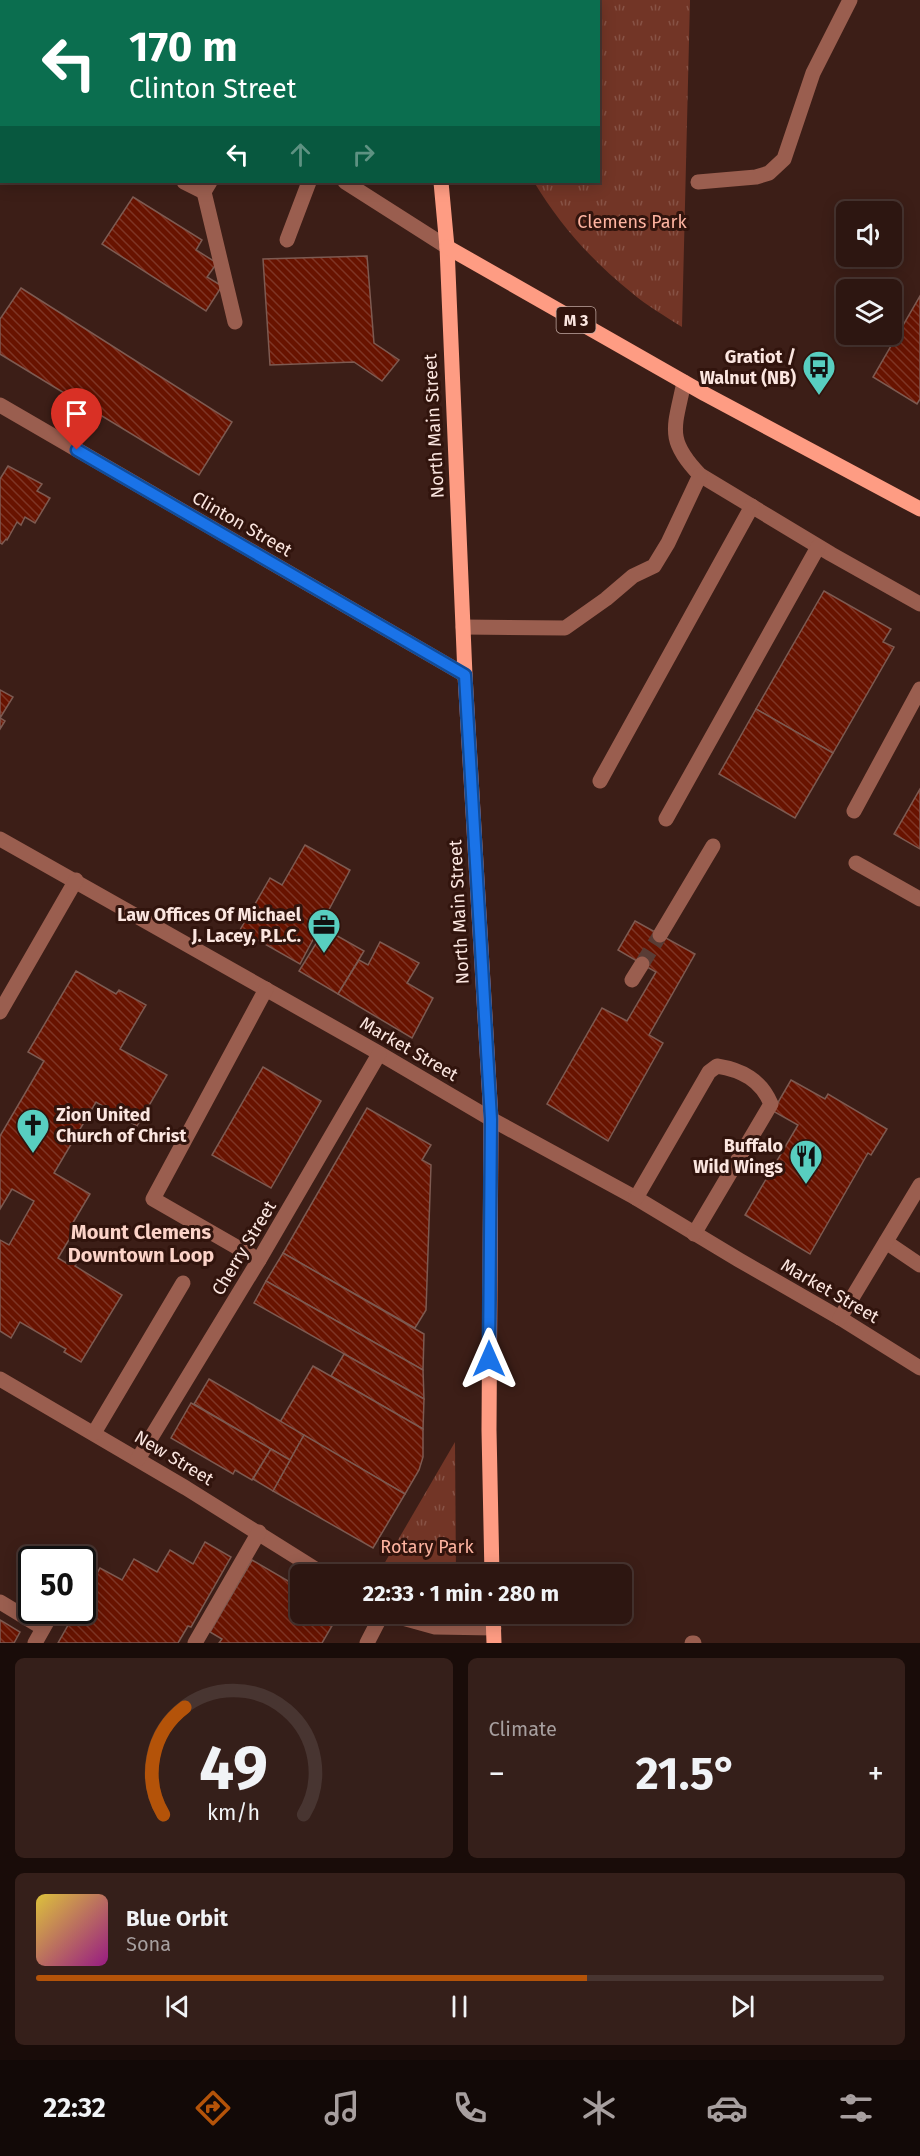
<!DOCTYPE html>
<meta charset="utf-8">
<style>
:root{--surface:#2d1611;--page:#351f1a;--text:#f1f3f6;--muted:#a79f9f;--line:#483531;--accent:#b45309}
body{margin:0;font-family:"Fira Sans",sans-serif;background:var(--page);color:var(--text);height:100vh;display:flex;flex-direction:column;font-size:22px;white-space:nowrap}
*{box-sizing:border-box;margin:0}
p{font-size:20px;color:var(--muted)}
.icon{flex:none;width:33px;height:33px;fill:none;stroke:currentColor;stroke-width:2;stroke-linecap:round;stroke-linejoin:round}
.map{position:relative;height:1643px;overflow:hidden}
.details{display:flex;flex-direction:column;gap:15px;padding:15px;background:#190c09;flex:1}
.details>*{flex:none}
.top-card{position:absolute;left:0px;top:0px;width:600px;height:183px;box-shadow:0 3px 15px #0003,0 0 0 2px var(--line);background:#0b6e4f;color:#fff;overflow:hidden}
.tools{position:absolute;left:836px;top:201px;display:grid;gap:12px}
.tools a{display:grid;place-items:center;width:66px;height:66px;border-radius:9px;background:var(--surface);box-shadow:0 3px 15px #0003,0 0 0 2px var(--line);font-size:30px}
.speed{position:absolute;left:18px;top:1546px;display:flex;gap:12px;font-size:30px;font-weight:700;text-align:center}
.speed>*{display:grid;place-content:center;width:78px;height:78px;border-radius:50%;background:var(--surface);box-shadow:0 3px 15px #0003,0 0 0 2px var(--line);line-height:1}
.speed .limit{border:3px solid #111;border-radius:9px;background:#fff;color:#111}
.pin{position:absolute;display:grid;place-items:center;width:51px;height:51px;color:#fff;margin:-62px -26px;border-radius:50% 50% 50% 0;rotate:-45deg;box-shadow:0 0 6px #0007}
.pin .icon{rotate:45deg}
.me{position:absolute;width:66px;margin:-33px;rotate:0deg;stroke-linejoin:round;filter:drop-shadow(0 0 4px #0008)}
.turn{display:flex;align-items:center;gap:21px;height:126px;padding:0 30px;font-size:27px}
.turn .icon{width:78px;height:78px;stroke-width:2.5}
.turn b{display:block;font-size:42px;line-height:51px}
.lanes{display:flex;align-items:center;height:57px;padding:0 30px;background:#0003;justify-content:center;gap:30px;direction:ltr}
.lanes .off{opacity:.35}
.big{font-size:45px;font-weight:700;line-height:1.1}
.details .tile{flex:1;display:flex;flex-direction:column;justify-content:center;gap:9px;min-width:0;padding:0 21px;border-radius:9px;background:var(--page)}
.details .dial{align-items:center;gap:0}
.dial svg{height:156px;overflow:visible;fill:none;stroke:var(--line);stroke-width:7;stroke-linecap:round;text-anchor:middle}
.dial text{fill:var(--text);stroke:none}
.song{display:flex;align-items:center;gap:18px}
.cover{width:72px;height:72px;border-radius:9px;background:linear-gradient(135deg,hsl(50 70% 55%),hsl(310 70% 35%))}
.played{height:6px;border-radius:3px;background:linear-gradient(90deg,var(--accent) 65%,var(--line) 65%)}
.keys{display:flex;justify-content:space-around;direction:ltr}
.heat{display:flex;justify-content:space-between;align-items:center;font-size:33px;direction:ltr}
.details .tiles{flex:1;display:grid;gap:15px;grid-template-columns:1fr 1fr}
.tile:last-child{grid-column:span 2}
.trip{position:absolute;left:290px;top:1564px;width:342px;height:60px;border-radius:9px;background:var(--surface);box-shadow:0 3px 15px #0003,0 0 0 2px var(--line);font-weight:700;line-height:60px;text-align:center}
.menu{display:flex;height:96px;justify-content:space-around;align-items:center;background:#120907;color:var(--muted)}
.menu .icon{width:42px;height:42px}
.menu .current{color:var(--accent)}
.menu b{font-size:27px;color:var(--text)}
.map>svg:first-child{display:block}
</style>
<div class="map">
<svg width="920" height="1643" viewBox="0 0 920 1643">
<defs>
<pattern id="park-tufts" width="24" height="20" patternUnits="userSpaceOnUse" patternTransform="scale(1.5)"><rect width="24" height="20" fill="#723526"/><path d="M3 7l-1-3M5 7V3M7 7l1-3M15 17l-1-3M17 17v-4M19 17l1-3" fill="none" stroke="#875245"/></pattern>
<pattern id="building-back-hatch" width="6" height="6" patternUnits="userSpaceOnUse" patternTransform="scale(1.5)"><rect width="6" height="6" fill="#681300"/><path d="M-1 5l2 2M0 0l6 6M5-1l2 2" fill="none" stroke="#7e3525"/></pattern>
</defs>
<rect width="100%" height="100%" fill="#3c1e17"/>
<!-- park -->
<g fill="url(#park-tufts)">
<path d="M479,0H690L682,327C665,316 647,306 632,293C593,262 559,224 534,182H598V2Z"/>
<polygon points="455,1442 456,1575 402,1575 384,1564"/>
</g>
<!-- building -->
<g fill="url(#building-back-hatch)" stroke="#7d5a51" stroke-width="1.5">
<rect x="239" y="0" width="138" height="2"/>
<polygon points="133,197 202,240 196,250 217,263 207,277 222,286 206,311 102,244"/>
<polygon points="367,256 374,343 399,360 382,381 354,362 270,365 263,259"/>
<polygon points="21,288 232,422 199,475 0,354 0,319"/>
<polygon points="920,296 920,399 917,404 873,377"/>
<polygon points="8,466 42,484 37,491 50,498 35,523 25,517 21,525 17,522 7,540 6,539 2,544 0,543 0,479"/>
<polygon points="824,591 891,629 883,642 894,647 833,753 756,709"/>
<polygon points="0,690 13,697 0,718 5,721 0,729"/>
<polygon points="756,709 833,753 795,818 719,774"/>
<polygon points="920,789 920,849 894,834"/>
<polygon points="305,845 350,870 300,964 240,930 270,878 282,885"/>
<polygon points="635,921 695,954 649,1035 663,1043 608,1141 547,1104 602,1008 627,1021 656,972 618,950"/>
<polygon points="325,929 364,951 338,994 299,971"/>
<polygon points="380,942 419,963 407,983 433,998 412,1038 338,994 359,960 368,965"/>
<polygon points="76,971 116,994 119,990 146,1005 120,1049 167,1075 137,1126 96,1102 54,1173 90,1194 71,1226 76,1228 58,1258 66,1263 69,1258 77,1263 75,1266 122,1295 81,1362 64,1352 66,1349 20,1322 11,1338 0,1331 0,1240 9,1245 34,1201 12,1189 0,1209 0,1136 44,1061 28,1052"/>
<polygon points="263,1067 321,1101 271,1188 212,1155"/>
<polygon points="791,1080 825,1099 828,1094 887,1129 871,1155 868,1153 810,1254 745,1215 798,1125 773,1111"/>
<polygon points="367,1108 431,1145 422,1160 431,1165 426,1310 415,1328 283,1253"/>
<polygon points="283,1253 424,1334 423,1370 266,1281"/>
<polygon points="266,1281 423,1370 424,1399 254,1303"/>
<polygon points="344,1354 424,1399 423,1429 331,1376"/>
<polygon points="313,1366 423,1429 423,1457 419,1470 405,1494 280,1422"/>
<polygon points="209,1379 304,1435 290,1460 194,1404"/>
<polygon points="191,1403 271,1449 252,1480 235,1470 233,1474 171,1438"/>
<polygon points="304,1435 405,1494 373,1548 273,1491"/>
<polygon points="271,1449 290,1460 273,1491 253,1479"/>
<polygon points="205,1542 231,1557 191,1627 188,1626 178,1643 58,1643 76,1611 82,1611 82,1599 100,1568 122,1580 134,1559 157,1572 170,1550 193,1564"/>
<polygon points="252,1560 300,1588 300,1614 339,1614 322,1643 219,1643 222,1639 210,1632"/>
<polygon points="0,1620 20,1632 14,1643 0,1643"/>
</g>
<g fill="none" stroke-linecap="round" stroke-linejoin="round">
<!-- minor-tunnel -->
<polyline stroke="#593c35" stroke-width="15" stroke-dasharray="15 8" stroke-linecap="butt" points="642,964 660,935"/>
<!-- minor -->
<g stroke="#9a5e4f" stroke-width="15">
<polyline points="29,0 32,2"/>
<polyline points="227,0 227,2"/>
<polyline points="135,2 136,0"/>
<polyline points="184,182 204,192 210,182"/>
<polyline points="345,182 447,247"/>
<polyline points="698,182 756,177 769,173 784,159 813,73 850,0"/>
<polyline points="204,192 235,322"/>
<polyline points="287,240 309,182"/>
<path d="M684,382C675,427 665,439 700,475L831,554L920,604"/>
<polyline points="0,405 465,675"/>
<polyline points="463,627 565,628 606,599 633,576 654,566 668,543 700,475"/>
<polyline points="600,781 752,506"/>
<polyline points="854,811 920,689"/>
<polyline points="666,819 818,547"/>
<polyline points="0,839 377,1052 491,1119 636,1198 739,1260 840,1318 920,1368"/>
<polyline points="856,863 920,899"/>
<polyline points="660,935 713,846"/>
<polyline points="632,980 642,964"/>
<polyline points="0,1012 76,880"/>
<path d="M636,1198L709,1072L717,1066C742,1070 761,1080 771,1104L694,1234"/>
<polyline points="886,1242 920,1265"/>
<polyline points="259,1260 153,1199 266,989"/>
<polyline points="840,1318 920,1185"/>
<polyline points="0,1379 186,1488 325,1575"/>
<polyline points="94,1433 183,1283"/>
<polyline points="138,1459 259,1260 379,1054"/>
<polyline points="0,1602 43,1628"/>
<polyline points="388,1614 435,1627 494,1628"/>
<polyline points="35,1643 53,1611"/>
<polyline points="195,1643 259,1532"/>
<polyline points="367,1643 382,1614"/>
<polyline points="692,1643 694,1643"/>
</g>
<!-- major -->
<g stroke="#fe9c83" stroke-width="15">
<polyline points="432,0 432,2"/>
<polyline points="441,182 447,247 465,675 491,1119 489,1430 492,1575"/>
<polyline points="447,247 705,394 920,509"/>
<polyline points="493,1614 494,1643"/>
</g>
</g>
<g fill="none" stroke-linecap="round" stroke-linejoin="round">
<defs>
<polyline id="route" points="77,450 465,675 491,1119 489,1359"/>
</defs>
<!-- route casing -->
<use href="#route" stroke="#114b97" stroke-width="15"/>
<!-- route -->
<use href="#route" stroke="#1a73e8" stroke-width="10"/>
</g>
<!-- icons -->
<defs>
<symbol id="bus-pin" viewBox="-11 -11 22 30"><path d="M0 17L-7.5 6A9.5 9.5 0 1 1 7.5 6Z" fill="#58cec0" stroke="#31140d"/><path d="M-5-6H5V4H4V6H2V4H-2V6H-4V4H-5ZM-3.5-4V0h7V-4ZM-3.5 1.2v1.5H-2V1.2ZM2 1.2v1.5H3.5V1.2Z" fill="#111"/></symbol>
<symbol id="office-pin" viewBox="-11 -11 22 30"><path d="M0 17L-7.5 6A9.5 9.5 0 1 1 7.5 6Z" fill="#58cec0" stroke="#31140d"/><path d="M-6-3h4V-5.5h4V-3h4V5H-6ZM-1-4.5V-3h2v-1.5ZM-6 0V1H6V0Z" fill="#111"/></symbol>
<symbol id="church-pin" viewBox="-11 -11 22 30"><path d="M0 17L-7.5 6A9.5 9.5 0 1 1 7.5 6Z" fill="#58cec0" stroke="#31140d"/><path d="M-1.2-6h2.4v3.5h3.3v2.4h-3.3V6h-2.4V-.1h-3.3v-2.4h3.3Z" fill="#111"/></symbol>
<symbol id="restaurant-pin" viewBox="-11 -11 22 30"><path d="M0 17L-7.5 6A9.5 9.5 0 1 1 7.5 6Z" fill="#58cec0" stroke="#31140d"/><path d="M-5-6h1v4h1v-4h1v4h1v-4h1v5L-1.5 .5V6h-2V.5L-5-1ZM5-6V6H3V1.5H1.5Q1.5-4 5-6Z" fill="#111"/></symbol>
</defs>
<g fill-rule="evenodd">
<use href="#bus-pin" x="800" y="348" width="38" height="52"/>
<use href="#office-pin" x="305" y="906" width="38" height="52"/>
<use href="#church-pin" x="14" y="1106" width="38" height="52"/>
<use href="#restaurant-pin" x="787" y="1137" width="38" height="52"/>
</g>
<g text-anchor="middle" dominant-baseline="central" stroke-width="6" stroke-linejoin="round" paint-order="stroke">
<!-- shield labels -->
<rect fill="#31140d" stroke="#bea7a1" stroke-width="1.5" x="556.5" y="307" width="39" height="26" rx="4.5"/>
<g font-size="16" font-weight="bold" fill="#fbe6e0">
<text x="576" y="320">M 3</text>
</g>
<!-- park labels -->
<g font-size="18" fill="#fdb3a0" stroke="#31140d">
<text x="632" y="222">Clemens Park</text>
<text x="427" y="1547">Rotary Park</text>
</g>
<!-- poi labels -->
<g font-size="18" font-weight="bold" fill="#fbe6e0" stroke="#31140d" text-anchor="end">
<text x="796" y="357">Gratiot /<tspan x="796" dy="21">Walnut (NB)</tspan></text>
<text x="301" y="915">Law Offices Of Michael<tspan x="301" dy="21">J. Lacey, P.L.C.</tspan></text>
<text x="56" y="1115" text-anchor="start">Zion United<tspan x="56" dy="21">Church of Christ</tspan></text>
<text x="783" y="1146">Buffalo<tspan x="783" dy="21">Wild Wings</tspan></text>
</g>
<!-- street labels -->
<g font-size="18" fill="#fbe6e0" stroke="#31140d">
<text transform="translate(434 426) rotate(-93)">North Main Street</text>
<text transform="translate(242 524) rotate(30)">Clinton Street</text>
<text transform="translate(459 912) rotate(-93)">North Main Street</text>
<text transform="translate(409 1049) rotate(30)">Market Street</text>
<text transform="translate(244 1248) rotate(-59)">Cherry Street</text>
<text transform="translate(830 1291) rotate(30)">Market Street</text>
<text transform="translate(174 1458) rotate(31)">New Street</text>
</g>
<!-- neighbourhood labels -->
<g font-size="20" font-weight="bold" fill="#fcd3c8" stroke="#31140d">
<text x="141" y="1232">Mount Clemens<tspan x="141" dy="23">Downtown Loop</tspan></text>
</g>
</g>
</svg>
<div class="tools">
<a><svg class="icon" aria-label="sound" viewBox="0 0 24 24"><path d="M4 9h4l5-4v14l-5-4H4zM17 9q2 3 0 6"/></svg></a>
<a><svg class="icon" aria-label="layers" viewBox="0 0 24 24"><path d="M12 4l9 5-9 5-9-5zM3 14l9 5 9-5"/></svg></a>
</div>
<div class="speed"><div class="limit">50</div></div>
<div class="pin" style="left:77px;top:450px;background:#d93025"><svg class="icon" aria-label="arrive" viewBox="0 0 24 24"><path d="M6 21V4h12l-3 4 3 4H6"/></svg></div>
<svg class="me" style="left:489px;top:1359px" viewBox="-20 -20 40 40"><path d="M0-17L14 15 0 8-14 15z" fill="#1a73e8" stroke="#fff" stroke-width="4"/></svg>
<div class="trip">22:33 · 1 min · 280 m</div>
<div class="top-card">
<div class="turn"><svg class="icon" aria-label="left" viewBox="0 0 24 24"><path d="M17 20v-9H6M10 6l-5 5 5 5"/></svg><div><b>170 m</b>Clinton Street</div></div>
<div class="lanes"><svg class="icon" aria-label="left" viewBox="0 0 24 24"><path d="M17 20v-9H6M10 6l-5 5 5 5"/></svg><svg class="icon off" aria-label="ahead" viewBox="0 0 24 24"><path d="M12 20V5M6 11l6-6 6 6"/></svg><svg class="icon off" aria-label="right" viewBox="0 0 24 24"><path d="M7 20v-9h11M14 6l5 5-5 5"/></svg></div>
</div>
</div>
<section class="details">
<div class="tiles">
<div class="tile dial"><svg viewBox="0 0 100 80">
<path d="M14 69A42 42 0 1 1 86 69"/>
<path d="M14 69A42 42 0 0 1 25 14" stroke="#b45309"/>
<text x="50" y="56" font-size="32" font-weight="700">49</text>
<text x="50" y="72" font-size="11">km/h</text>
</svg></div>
<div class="tile"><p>Climate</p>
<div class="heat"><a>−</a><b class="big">21.5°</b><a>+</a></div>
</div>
<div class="tile">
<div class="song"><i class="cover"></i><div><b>Blue Orbit</b><p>Sona</p></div></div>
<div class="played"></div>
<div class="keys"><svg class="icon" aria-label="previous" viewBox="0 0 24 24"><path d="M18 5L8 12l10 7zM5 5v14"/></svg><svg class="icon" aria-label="pause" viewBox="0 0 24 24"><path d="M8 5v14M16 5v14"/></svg><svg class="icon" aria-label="next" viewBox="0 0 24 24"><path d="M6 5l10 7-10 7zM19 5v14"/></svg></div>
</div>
</div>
</section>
<nav class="menu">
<b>22:32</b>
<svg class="icon current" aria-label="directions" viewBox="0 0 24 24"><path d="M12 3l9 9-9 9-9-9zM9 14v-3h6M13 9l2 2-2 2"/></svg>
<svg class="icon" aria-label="music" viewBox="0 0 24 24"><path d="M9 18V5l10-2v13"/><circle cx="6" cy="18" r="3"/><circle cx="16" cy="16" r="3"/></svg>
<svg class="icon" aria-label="phone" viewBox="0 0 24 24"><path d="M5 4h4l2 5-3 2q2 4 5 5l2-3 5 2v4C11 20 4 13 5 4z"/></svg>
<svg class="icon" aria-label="climate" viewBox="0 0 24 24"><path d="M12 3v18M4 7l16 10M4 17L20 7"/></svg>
<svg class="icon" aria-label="car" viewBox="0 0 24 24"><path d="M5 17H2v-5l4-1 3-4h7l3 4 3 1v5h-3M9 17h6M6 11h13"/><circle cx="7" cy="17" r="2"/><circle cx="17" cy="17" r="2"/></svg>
<svg class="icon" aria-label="filters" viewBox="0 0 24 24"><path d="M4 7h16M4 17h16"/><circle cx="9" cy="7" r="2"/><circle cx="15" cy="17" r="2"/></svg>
</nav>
